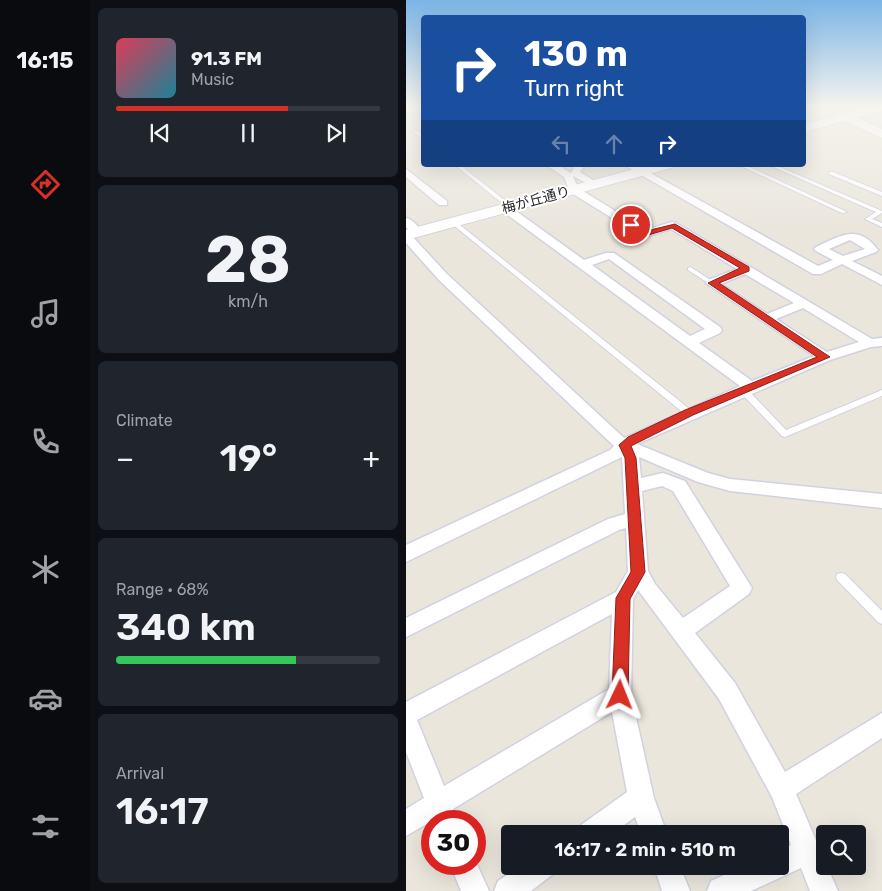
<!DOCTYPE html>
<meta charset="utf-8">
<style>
:root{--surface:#171b24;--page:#20242c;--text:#f1f3f6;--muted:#9ea1a6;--line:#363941;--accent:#d93025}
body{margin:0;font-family:Rubik,"Noto Sans JP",sans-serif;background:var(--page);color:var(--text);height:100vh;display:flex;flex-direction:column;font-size:19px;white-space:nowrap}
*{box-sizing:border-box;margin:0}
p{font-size:16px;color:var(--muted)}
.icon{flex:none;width:28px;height:28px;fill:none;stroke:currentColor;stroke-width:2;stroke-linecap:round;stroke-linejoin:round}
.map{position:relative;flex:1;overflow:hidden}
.side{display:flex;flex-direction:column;gap:8px;padding:8px;background:#0d0f14;width:316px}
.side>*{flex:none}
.top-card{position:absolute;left:15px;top:15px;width:385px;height:152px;border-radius:5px;box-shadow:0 5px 20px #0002;background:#1a4fa0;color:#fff;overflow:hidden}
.buttons{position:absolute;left:410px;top:825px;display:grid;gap:10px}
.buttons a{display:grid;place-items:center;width:50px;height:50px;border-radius:5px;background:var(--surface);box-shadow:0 5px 20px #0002;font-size:25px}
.speed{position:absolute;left:15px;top:810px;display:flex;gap:10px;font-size:25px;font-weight:700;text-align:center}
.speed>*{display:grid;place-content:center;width:65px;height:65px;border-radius:50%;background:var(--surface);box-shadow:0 5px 20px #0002;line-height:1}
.speed .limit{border:8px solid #d22;background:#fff;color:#111}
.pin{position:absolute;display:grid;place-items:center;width:42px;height:42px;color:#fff;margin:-21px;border:2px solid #fff;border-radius:50%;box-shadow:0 1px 5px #0007}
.me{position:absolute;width:55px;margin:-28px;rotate:2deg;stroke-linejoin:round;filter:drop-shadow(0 0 4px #0008)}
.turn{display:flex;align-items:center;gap:18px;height:105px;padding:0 20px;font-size:22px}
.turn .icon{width:65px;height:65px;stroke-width:2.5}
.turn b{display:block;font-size:35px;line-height:42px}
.lanes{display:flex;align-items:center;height:48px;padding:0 20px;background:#0003;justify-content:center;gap:25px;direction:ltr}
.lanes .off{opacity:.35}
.big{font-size:38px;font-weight:600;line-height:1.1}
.side .tile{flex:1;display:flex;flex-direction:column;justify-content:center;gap:8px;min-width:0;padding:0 18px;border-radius:8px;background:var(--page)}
.side .dial{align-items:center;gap:0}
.dial b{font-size:65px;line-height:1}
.song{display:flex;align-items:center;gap:15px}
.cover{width:60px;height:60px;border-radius:8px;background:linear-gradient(135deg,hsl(350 70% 55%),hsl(190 70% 35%))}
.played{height:5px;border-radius:2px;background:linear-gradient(90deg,var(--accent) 65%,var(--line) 65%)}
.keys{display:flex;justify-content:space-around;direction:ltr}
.heat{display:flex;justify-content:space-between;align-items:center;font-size:28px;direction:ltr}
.charge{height:8px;border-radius:4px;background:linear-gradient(90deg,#34c759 68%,var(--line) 0)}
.trip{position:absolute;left:95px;top:825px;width:288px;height:50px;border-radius:5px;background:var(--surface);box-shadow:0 5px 20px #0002;font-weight:600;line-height:50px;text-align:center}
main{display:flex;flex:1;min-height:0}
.tabs{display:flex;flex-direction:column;width:90px;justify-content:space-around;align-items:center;background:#090b0e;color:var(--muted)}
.tabs .icon{width:35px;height:35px}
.tabs .current{color:var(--accent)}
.tabs b{font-size:22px;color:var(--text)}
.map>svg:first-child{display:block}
</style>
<main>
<nav class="tabs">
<b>16:15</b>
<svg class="icon current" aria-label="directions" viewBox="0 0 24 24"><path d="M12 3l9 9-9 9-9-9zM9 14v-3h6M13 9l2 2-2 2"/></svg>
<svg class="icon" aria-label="music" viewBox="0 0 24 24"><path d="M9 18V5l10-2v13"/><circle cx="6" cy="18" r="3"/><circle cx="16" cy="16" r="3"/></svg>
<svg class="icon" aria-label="phone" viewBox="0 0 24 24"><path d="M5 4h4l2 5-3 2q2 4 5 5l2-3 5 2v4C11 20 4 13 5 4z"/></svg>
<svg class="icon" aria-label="climate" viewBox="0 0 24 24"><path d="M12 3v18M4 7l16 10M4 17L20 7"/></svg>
<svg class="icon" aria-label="car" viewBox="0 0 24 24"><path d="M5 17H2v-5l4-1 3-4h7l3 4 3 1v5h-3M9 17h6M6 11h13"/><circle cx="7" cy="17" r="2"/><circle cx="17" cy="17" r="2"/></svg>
<svg class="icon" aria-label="filters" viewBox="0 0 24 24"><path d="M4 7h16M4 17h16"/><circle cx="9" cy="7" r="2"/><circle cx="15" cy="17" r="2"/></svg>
</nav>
<section class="side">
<div class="tile">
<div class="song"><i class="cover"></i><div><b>91.3 FM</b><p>Music</p></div></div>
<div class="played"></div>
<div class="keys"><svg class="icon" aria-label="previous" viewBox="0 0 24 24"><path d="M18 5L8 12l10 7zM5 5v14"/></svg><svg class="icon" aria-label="pause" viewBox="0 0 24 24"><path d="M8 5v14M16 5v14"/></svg><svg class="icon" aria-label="next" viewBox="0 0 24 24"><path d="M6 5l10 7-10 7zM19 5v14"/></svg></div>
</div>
<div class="tile dial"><b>28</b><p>km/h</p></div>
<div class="tile"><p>Climate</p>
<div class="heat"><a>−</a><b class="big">19°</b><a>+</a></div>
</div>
<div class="tile"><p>Range · 68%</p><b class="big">340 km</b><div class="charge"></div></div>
<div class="tile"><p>Arrival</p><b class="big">16:17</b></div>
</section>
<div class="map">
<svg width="476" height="891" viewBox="0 0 476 891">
<rect width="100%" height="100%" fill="#eae6dc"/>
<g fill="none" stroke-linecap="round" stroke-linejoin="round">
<defs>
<g id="lane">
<polygon points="0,107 2,107 5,111 18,109 18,111 2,113 0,110"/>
<polygon points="8,131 12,131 18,135 18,139 8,133"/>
<polygon points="49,165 54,165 106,206 106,208 102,208"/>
<polygon points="333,165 339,165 441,212 436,213"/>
<polygon points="363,165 369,165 476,211 476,213 466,219 476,223 476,227 459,219 470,212"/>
<polygon points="423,172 427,172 476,192 476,196 423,174"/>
<polygon points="45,221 49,221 286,411 287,413 286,415 280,415 45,223"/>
<polygon points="284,267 286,268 309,283 308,284 304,284 282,270 282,268"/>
<polygon points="337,387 340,388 380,430 476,390 476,396 379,437 376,436 334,392 333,390"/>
<polygon points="435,573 439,574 476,611 476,624 472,622 431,580 430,577 431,574"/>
</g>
<g id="street">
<path d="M140,165H152L165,173L169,165H179L174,172L193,184L188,187L167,176L172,188L240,230L266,222L270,223L466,339L476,338V346L465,347L424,360L231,444L302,473L324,479L476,494V508L324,491L292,482L233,457L235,478L257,473L279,481L346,588L343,594L289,633L329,683L379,772L476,713V738L390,794L419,861V866H421L432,891H404L395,868L345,891H301L305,881L338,866H374V850L385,845L366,797L313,699L232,590L227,599L225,695L248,798L261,834H235L229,817L206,834H171L175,825L221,792L206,712L47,809L52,821H26L0,836V809L18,798L0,752V702L210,592L222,571L220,528L213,530L0,637V618L202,519L219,514L216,457L0,562V545L204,450L208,446L33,280L0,243V233L4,234L41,274L218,438L334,386L95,210L94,208L95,206H103L178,260L200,253H208L314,327L316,330L314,333L293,343L346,381L408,356L300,283L302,280L331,269L265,229L239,237L235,236L164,192L158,177ZM203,259L299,329L284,336L186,265ZM339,274L388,303L361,314L315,284ZM397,308L453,342L421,352L370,319ZM256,486L267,491L324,586L277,618L249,584L242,571L236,491ZM206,614L203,689L38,786L11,720Z"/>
<path d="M218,165H230L412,266L427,260L410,251L408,249L410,247C434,236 452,223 472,250L470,252L446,261L476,276V285L436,264L415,274H407ZM444,240L459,249L437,256L423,249Z"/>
<polygon points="0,169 41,201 41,205 33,205 0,177"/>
<path d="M0,218C6,219 13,227 16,232L15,234H7L0,227Z"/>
<polygon points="69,860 83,891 55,891 44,864 69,864"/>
<polygon points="114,866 150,866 146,875 125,891 88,891 92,881"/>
<polygon points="248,866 274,866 284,891 256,891"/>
</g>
<g id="secondary">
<polygon points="461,107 476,107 476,110 450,117 476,129 476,138 438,121 398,132 398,124 429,116 430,112 440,113"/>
<polygon points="244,165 267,165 265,168 0,240 0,230"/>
</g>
</defs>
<!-- lane casing -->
<use href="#lane" stroke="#d1d2e0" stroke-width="2"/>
<!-- street casing -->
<use href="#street" stroke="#d1d2e0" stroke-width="3"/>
<!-- secondary casing -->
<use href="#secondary" stroke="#d1d2e0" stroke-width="2"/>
<!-- lane -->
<use href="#lane" fill="#fff" fill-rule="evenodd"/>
<!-- street -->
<use href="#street" fill="#fff" fill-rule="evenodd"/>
<!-- secondary -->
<use href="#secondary" fill="#fff" fill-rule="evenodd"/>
</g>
<!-- sky -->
<linearGradient id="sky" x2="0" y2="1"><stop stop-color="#7bb5e6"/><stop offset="0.46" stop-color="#f6f4ef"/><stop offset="1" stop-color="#f6f4ef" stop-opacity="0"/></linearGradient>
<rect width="476" height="232" fill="url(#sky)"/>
<!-- route -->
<polygon fill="#d93025" stroke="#8d1f18" points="222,224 227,224 240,231 269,224 343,267 343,271 313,283 424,357 287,415 225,446 230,458 239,572 224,599 222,695 219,701 214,703 208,701 206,695 210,598 225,572 219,458 213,445 222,437 279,410 411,357 302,283 334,268 266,228 239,236 222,227"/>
<g text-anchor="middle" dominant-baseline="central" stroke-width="4" stroke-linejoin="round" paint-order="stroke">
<!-- far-street labels -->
<g font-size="14" fill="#292929" stroke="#fff">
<text transform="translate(130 200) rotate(-15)">梅が丘通り</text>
</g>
</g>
</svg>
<div class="buttons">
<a><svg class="icon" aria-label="search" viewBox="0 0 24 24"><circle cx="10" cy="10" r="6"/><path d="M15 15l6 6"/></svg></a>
</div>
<div class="speed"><div class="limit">30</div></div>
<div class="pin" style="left:225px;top:225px;background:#d93025"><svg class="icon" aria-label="arrive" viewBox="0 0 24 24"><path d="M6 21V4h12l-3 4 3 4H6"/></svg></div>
<svg class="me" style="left:214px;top:695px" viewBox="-20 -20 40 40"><path d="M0-17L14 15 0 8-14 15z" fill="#d93025" stroke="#fff" stroke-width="4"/></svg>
<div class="trip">16:17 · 2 min · 510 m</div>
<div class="top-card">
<div class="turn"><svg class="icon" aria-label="right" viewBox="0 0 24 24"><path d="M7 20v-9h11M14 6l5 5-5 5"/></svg><div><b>130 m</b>Turn right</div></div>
<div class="lanes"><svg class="icon off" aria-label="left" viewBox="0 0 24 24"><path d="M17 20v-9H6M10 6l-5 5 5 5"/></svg><svg class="icon off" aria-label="ahead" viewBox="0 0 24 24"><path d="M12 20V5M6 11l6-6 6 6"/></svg><svg class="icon" aria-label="right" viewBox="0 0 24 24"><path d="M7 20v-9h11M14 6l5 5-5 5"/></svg></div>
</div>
</div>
</main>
